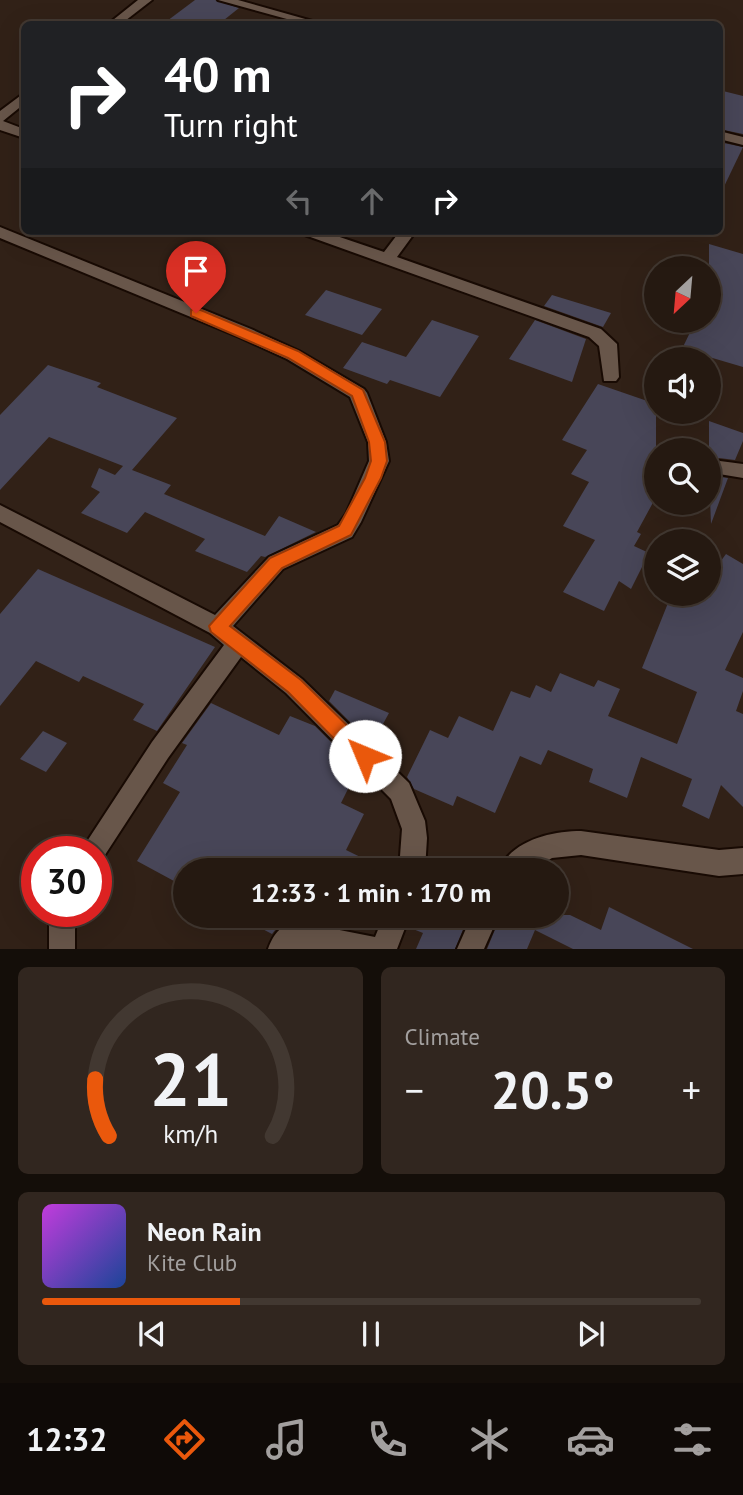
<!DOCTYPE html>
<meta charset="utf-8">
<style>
:root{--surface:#251911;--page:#31261f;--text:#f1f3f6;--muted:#a3a09f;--line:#423831;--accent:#ea580c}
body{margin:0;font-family:"PT Sans",sans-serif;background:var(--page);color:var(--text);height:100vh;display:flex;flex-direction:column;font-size:26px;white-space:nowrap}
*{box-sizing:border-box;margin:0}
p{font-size:23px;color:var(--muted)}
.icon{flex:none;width:38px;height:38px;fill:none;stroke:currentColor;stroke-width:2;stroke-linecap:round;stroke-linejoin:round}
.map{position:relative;height:949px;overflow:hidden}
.side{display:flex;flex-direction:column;gap:18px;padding:18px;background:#140e09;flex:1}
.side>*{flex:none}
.banner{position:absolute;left:21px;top:21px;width:702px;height:214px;border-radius:10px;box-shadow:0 7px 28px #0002,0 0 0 2px var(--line);background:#202124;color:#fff;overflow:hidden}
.needle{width:46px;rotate:206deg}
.buttons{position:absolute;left:644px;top:256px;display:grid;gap:14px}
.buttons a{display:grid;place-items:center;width:77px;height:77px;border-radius:50%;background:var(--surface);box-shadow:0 7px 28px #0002,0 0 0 2px var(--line);font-size:35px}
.speed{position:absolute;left:21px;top:836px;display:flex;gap:14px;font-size:35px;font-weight:700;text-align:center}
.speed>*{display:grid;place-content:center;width:91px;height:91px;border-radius:50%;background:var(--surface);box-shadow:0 7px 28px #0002,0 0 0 2px var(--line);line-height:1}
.speed .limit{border:10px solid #d22;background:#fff;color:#111}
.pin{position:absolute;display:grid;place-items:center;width:60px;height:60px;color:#fff;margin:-72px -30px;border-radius:50% 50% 50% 0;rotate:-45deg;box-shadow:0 0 7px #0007}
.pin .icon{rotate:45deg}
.me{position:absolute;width:77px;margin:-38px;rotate:315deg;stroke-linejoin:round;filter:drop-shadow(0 0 5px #0008)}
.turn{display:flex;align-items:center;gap:24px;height:147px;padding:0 28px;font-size:32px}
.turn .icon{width:91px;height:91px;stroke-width:2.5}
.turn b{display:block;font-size:49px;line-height:60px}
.lanes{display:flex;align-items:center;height:66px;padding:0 28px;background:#0003;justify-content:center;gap:35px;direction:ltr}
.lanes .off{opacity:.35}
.big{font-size:52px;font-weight:700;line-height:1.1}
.side .widget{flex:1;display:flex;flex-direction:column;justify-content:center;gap:10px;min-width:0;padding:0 24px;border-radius:10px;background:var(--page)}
.side .dial{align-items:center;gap:0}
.dial svg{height:182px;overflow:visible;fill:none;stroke:var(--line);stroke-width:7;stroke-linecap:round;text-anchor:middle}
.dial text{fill:var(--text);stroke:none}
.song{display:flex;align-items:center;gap:21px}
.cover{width:84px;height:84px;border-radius:10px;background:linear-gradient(135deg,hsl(290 70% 55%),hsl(220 70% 35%))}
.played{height:7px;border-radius:4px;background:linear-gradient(90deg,var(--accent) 30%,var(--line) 30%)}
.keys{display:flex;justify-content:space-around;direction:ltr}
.heat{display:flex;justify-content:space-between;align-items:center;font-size:38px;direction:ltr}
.side .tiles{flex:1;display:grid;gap:18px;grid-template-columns:1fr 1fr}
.widget:last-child{grid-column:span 2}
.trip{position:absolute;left:173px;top:858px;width:396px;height:70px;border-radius:35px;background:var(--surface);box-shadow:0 7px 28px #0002,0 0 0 2px var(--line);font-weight:700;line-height:70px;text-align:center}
.dock{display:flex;height:112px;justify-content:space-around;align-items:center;background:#0f0a07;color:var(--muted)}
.dock .icon{width:49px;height:49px}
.dock .selected{color:var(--accent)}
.dock b{font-size:32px;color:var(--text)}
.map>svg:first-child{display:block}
</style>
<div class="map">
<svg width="743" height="949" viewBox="0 0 743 949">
<rect width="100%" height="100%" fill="#312117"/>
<!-- building -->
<g fill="#484658">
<polygon points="195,0 215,0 239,8 219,24 163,24"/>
<polygon points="719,90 743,96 743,134 719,129"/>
<polygon points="719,142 743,147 719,197"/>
<polygon points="709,244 743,254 743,367 682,349 696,320 709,320"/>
<polygon points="326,290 382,309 362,335 305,315"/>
<polygon points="552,295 611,313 603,327 544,306"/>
<polygon points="432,320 479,336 440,397 390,380 387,384 343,368 362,342 406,357"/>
<polygon points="535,320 586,339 572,382 509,359"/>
<polygon points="48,365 101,383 97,387 177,418 132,470 171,485 164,494 265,536 279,516 316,532 265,557 261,556 247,572 195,551 205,539 145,512 127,533 81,513 100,492 91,487 99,468 115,475 123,466 49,437 0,490 0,415"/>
<polygon points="598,384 656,404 656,497 637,532 641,534 634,546 649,553 631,589 619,581 604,611 563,592 595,540 563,526 589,482 571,474 587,450 562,440"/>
<polygon points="709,421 743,433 743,441 735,460 719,458 709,465"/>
<polygon points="709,471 713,476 728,478 711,524"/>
<polygon points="726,554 743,564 743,632 725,670 743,678 743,691 736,711 743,714 743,807 721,785 709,819 682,806 692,779 641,757 627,798 589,782 593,769 548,750 541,765 520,756 495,813 457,796 453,806 414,789 407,777 430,730 448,738 459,716 493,731 511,691 530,698 536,685 551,692 560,673 594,687 598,680 620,689 608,716 677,744 697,692 642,668 672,593 690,602 696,593 709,593 709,577"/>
<polygon points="38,569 215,647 157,731 133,720 144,704 83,676 79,682 36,661 0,706 0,614"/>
<polygon points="335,690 389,713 372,744 329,701"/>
<polygon points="211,703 279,735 290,716 315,726 358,769 341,803 364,814 346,850 387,870 186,870 185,887 137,861 180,792 163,783 187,745 182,743"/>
<polygon points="43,731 67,743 46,772 20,759"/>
<polygon points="609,907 693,949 573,949 535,930 527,949 487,949 501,915 570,915 601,930"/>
<polygon points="236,915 287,915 272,934"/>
<polygon points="412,915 469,915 455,949 416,949 423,933 408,927"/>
</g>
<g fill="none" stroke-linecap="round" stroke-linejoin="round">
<defs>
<g id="minor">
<polygon points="138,0 152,0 121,24 108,24"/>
<polygon points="218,0 238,0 323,24 305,24"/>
<polygon points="24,93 24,104 3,121 24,129 24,138 0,130 0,111"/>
<polygon points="719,131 743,137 743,145 719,139"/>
<polygon points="0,227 251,329 299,351 364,389 367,393 386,442 389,461 361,522 352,537 283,569 233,626 302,679 409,783 425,821 427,838 425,870 399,870 402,829 391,799 286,693 241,657 168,758 101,861 96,863 96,852 80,852 152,742 224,645 210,633 0,522 0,505 215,615 269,557 338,525 346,514 369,461 368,442 350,397 287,359 239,337 0,238"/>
<polygon points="299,231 322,231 384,252 400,231 416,231 397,257 601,329 617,344 619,377 616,381 604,381 599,346 589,337 302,234"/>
<polygon points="720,461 743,464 743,478 713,473 710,468 713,463"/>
<path d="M581,831L719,850L743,848V874L719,876L581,855L552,858L531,870H499C512,840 552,831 581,831Z"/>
<rect x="49" y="912" width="26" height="37"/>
<path d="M384,915H410L397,949H268C274,933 281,924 299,922L375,937Z"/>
<polygon points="472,915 499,915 484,949 457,949"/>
</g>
</defs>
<!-- minor casing -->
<use href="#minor" stroke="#180a03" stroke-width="4"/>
<!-- minor -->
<use href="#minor" fill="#68564a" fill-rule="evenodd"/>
</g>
<!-- route -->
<polygon fill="#ea580c" stroke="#983908" stroke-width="2" points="196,308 298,351 363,390 385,442 387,461 381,478 351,535 282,568 230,626 301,680 372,750 375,756 372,763 365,765 358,763 288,692 211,632 209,626 270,558 339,526 365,478 371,461 369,442 352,396 288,358 191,316 191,310"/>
</svg>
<div class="buttons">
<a><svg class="needle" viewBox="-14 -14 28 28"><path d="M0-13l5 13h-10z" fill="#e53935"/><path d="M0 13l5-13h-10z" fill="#a3a09f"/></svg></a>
<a><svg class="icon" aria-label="sound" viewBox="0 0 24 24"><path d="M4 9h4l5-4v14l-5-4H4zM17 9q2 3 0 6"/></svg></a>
<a><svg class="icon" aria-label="search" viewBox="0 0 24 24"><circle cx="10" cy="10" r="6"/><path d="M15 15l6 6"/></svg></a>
<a><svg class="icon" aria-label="layers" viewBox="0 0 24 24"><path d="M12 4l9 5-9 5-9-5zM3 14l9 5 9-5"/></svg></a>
</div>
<div class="speed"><div class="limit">30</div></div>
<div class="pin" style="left:196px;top:313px;background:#d93025"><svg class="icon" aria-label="arrive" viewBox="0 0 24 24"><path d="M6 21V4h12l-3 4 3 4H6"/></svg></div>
<svg class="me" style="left:365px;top:756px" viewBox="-20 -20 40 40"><circle r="19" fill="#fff"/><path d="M0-13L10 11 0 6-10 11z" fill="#ea580c"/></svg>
<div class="trip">12:33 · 1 min · 170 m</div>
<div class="banner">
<div class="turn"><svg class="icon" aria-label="right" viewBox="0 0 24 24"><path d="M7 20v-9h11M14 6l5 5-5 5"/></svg><div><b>40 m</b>Turn right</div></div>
<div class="lanes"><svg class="icon off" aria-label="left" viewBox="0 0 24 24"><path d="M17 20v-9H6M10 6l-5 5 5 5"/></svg><svg class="icon off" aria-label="ahead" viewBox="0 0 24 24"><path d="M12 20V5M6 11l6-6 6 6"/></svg><svg class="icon" aria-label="right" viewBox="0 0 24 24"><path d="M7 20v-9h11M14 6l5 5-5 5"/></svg></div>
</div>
</div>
<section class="side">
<div class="tiles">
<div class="widget dial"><svg viewBox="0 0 100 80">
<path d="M14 69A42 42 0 1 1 86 69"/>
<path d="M14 69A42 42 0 0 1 8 44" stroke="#ea580c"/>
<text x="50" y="56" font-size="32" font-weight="700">21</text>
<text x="50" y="72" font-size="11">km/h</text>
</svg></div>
<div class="widget"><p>Climate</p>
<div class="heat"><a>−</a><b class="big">20.5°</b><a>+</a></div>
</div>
<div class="widget">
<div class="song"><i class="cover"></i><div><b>Neon Rain</b><p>Kite Club</p></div></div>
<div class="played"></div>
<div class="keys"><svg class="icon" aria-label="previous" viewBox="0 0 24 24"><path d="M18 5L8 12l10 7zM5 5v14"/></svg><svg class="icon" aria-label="pause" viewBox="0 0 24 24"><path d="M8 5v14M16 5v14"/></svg><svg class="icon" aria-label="next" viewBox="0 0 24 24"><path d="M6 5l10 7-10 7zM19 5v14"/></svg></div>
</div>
</div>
</section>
<nav class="dock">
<b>12:32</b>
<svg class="icon selected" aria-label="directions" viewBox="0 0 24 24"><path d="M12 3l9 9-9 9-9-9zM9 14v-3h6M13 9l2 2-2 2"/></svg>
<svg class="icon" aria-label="music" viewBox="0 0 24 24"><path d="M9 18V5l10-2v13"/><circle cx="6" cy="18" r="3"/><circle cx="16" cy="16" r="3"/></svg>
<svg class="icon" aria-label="phone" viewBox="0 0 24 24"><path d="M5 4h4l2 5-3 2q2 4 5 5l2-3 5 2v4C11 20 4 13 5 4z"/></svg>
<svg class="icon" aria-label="climate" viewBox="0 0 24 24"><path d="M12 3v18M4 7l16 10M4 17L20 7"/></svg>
<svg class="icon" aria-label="car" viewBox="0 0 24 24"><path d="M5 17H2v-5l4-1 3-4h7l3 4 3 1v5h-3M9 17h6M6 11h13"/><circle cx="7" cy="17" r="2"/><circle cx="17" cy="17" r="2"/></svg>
<svg class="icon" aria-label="filters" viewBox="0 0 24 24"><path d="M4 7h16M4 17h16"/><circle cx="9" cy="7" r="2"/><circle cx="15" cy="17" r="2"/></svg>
</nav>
